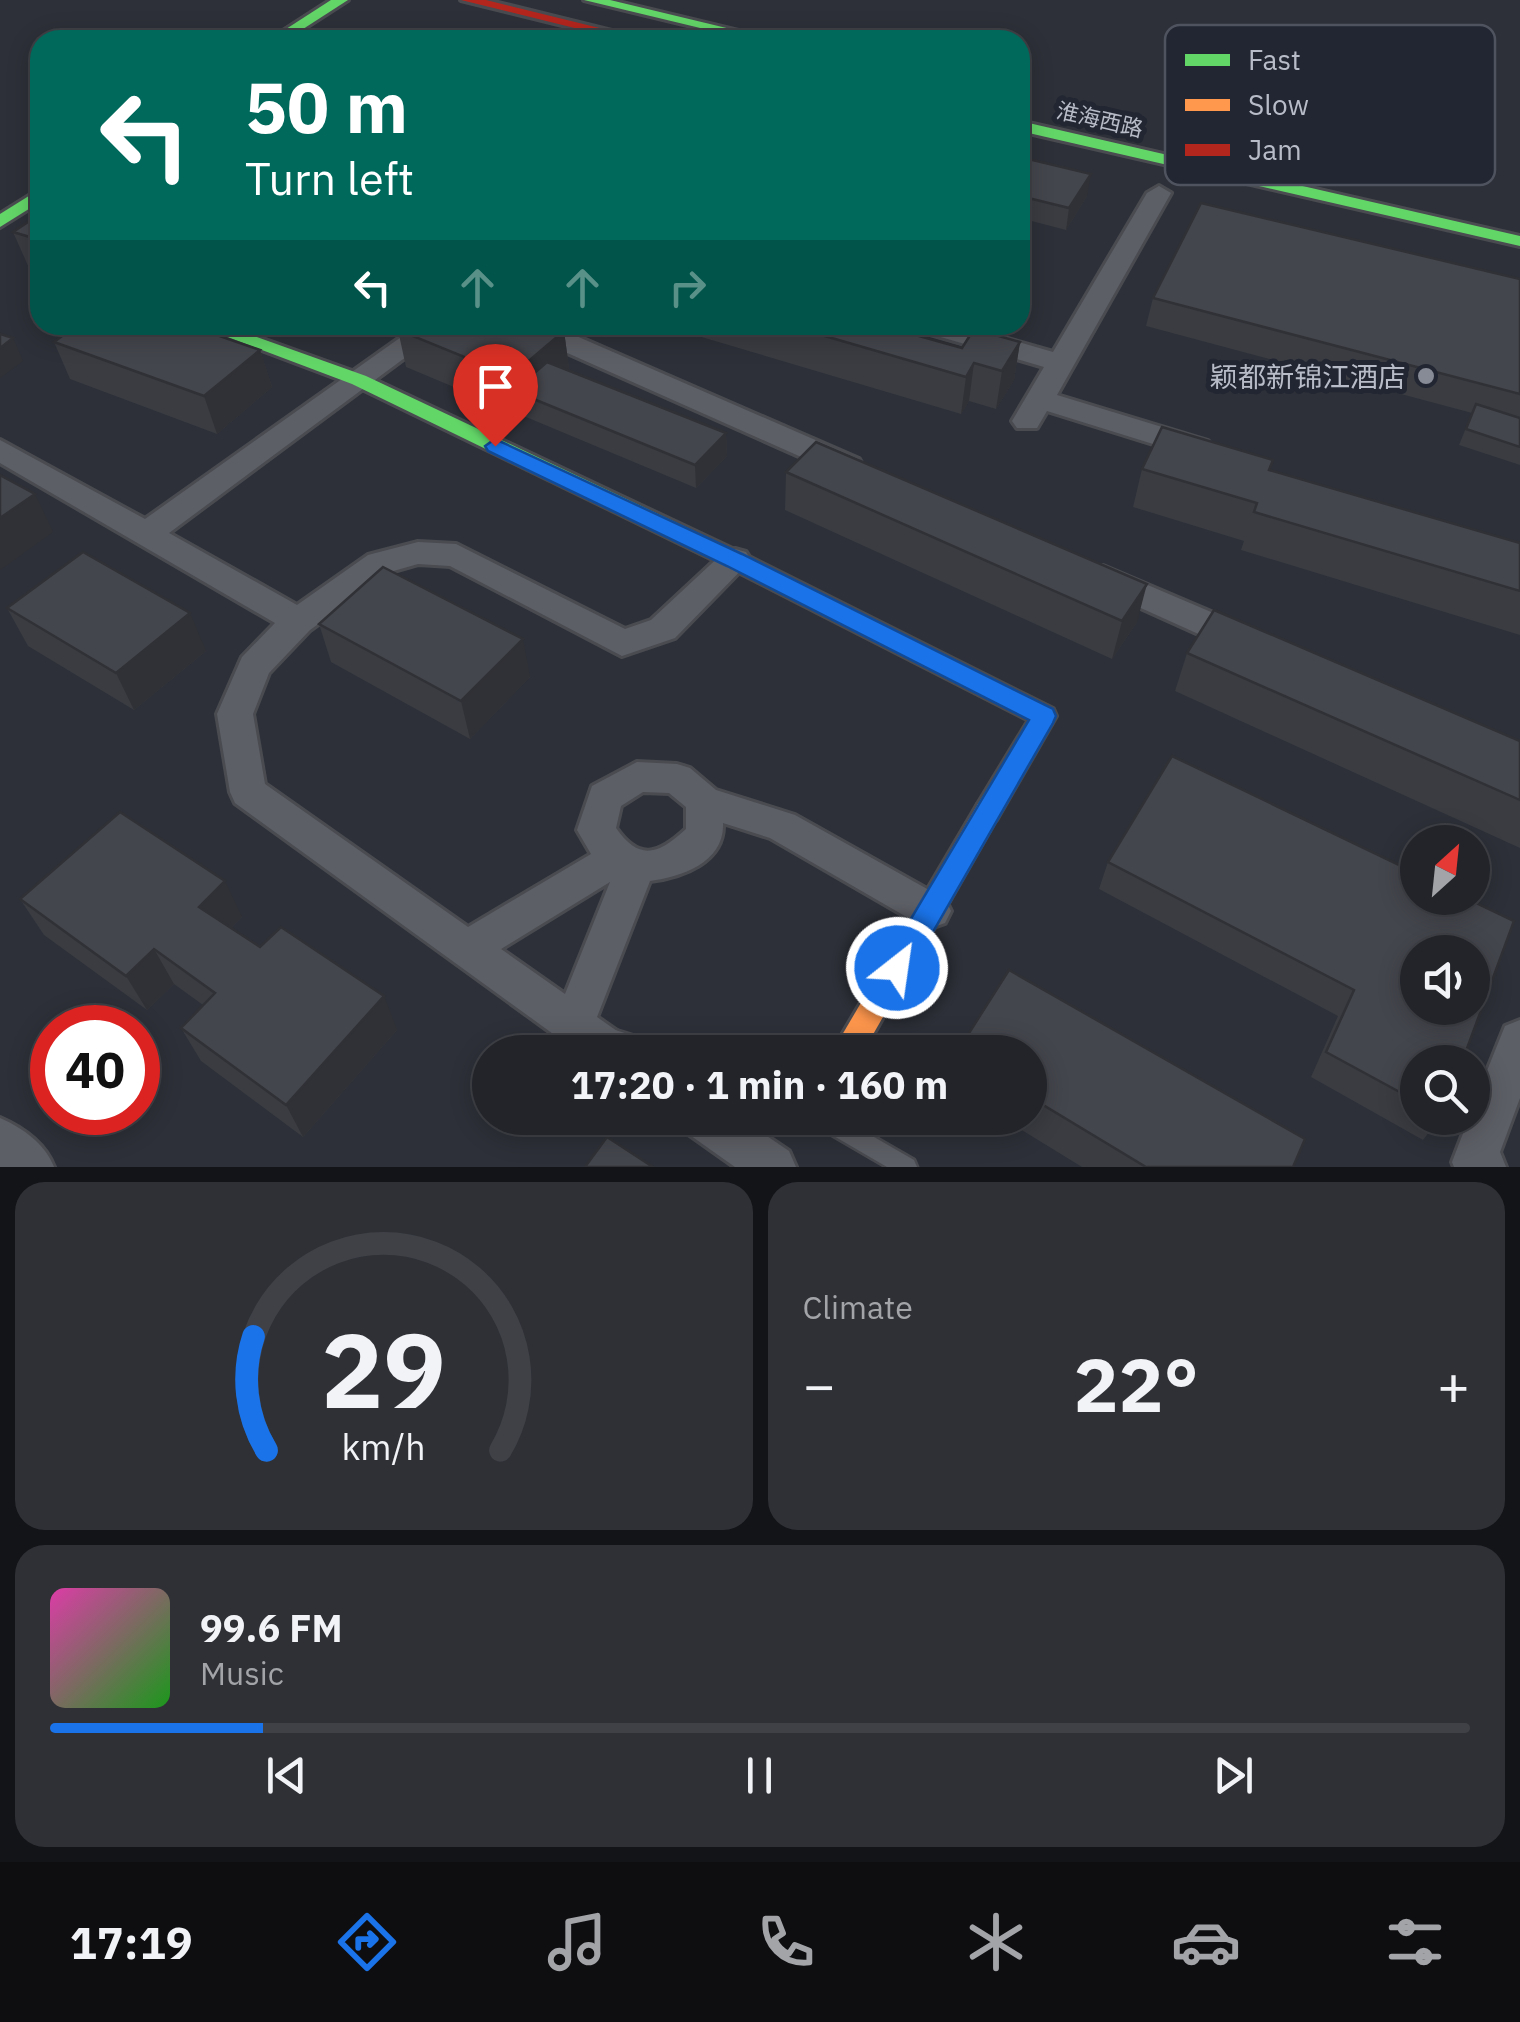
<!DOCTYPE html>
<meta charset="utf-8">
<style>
:root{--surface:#22242a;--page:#2e3036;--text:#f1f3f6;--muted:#a2a4a8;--line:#3f4147;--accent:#1a73e8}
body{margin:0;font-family:"IBM Plex Sans","Noto Sans SC",sans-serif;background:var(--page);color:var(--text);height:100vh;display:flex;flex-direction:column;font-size:38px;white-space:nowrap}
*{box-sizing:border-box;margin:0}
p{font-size:32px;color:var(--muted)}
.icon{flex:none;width:55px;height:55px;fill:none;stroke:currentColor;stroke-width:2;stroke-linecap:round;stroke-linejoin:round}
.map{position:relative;height:1167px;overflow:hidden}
.panel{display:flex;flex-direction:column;gap:15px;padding:15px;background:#131417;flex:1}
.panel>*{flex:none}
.hud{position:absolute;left:30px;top:30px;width:1000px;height:305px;border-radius:30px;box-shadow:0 5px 25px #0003,0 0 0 2px var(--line);background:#00695c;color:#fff;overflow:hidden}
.needle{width:65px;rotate:27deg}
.fabs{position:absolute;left:1400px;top:825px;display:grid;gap:20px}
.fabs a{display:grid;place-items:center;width:90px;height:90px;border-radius:50%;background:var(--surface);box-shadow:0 5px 25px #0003,0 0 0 2px var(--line);font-size:50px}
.speed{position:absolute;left:30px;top:1005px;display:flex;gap:20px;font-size:50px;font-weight:700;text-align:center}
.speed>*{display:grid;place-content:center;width:130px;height:130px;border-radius:50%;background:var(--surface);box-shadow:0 5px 25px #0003,0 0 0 2px var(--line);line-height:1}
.speed .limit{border:15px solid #d22;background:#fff;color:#111}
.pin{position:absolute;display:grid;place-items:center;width:85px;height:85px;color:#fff;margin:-102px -42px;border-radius:50% 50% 50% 0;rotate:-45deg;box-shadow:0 0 10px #0007}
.pin .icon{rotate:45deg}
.me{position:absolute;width:110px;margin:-55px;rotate:30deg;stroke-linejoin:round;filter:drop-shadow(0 0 8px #0008)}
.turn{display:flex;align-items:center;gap:35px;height:210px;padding:0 50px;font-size:45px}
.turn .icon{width:130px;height:130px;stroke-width:2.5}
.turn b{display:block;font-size:70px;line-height:85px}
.lanes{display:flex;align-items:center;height:95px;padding:0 50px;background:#0003;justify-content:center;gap:50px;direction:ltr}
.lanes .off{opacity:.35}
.big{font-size:75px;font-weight:800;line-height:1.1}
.panel .card{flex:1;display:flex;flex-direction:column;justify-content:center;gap:15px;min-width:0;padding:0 35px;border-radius:30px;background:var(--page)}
.panel .dial{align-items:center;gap:0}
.dial svg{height:260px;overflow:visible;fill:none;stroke:var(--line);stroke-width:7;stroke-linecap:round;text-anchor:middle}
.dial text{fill:var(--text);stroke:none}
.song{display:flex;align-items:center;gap:30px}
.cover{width:120px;height:120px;border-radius:15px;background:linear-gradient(135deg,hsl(320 70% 55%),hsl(120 70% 35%))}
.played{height:10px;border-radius:5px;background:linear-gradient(90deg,var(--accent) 15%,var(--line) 15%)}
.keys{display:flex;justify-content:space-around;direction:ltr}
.heat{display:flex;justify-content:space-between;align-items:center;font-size:55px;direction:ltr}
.panel .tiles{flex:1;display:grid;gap:15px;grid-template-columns:1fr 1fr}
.card:last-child{grid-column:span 2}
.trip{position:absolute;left:472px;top:1035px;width:575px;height:100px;border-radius:50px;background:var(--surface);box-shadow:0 5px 25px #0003,0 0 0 2px var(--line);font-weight:800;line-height:100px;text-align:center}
.menu{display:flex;height:160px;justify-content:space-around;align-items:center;background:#0e0e11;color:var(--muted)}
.menu .icon{width:70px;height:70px}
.menu .selected{color:var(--accent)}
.menu b{font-size:45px;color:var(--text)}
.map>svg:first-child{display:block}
</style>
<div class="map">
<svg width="1520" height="1167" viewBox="0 0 1520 1167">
<rect width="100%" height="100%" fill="#2d3038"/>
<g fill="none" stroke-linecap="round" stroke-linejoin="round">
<defs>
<g id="lane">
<polygon points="612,1029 663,1045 666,1052 629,1052 605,1044 602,1038 605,1032"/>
<polygon points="812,1118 841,1118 914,1160 917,1167 887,1167 815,1125"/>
</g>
<g id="street">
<polygon points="1159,186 1171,193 1057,395 1208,441 1213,448 1208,455 1198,458 1047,411 1037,428 1017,428 1012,421 1044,367 920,331 917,325 959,325 1053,352 1147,193"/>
<path d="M418,325H449L169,533L297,605L368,555L418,542L456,544L625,629L651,620L724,552L735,549L746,552L751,560L675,638L622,656L450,566L418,564L390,572L310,630L269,673L253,714L265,784L468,927L591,854L577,830L592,786L637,762L677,764L690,768L716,790L795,815L945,899L951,911L945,923L931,928L917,923L770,838L723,823C725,862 682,877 650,881L597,1017L627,1038L633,1052H578L235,803L230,792L217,714L242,657L275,623L0,463V440L145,519ZM643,792L669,793L686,807V829C658,855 639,861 616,828L621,806ZM610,882L565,994L501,949Z"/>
<polygon points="515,325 551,325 859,459 863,466 859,473 837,473 518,331"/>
<polygon points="1103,566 1258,632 1263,641 1258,650 1246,654 1234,650 1092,586 1087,578 1092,570"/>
<polygon points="1520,1020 1520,1098 1500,1152 1506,1167 1454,1167 1452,1162 1469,1118 1472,1118 1472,1108 1505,1026"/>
<path d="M0,1118C23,1128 45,1144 54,1167H0Z"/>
<polygon points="681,1118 740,1118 789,1151 796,1167 735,1167 687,1133"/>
</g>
<g id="fast">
<polygon points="331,0 348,0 286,40 269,40"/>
<polygon points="584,0 610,0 776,40 750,40"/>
<polygon points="1020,121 1520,236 1520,246 1020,131"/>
<polygon points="40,189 40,202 0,227 0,214"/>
<polygon points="196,325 223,325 366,376 743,554 1053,709 1056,716 996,820 987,823 978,820 974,812 978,804 1029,720 727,566 352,384"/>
</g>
<polygon id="slow" points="987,801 996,804 1000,812 863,1052 832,1052 978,804"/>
<polygon id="jam" points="461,0 486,0 636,37 623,40"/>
</defs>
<!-- lane casing -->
<use href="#lane" stroke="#494b51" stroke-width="5"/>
<!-- street casing -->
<use href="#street" stroke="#494b51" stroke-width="6"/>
<!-- fast casing -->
<use href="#fast" stroke="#494b51" stroke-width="6"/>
<!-- slow casing -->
<use href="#slow" stroke="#494b51" stroke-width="6"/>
<!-- jam casing -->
<use href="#jam" stroke="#494b51" stroke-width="6"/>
<!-- lane -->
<use href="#lane" fill="#5d5f66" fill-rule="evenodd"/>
<!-- street -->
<use href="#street" fill="#5d5f66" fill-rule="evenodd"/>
<!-- fast -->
<use href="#fast" fill="#63d668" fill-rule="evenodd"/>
<!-- slow -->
<use href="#slow" fill="#ff974d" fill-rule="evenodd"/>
<!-- jam -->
<use href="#jam" fill="#b3261e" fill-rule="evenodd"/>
</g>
<!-- wall -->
<g fill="#3a3c42">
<polygon points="1020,157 1087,196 1066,230 1020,218"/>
<polygon points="40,214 40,272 29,268 13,232"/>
<polygon points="1520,279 1520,465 1459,445 1472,413 1146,326 1153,298"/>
<polygon points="661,325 903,325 903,331 962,348 1020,342 1014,380 996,409 969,401 961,414"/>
<polygon points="398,330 564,331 569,368 567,370 726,433 727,456 696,488 406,367"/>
<polygon points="54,342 260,350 272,387 217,434 70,379"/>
<polygon points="1142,469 1269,470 1520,543 1520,635 1241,550 1244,541 1133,507"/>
<polygon points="786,472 1137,622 1112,659 785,510"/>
<polygon points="7,608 206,651 134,710 28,646"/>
<polygon points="319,624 530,677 470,739 331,662"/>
<polygon points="1187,653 1520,741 1520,848 1175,691"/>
<polygon points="1172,756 1418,1062 1418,1118 1440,1118 1423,1140 1311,1077 1338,1016 1099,889 1108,862"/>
<polygon points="20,899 242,917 231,928 397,1030 303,1137 201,1061 181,1028 203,1005 174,984 147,1010 44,935"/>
<polygon points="1030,1052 1293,1167 1082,1167 1002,1118 1030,1118"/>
</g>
<!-- shaded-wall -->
<g fill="#303136">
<polygon points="1091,174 1087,196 1066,230 1069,208"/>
<polygon points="564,331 569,368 534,399 514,391 511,376"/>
<polygon points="13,338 23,361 0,378 0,348"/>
<polygon points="1020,342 1014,380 996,409 1002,371"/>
<polygon points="260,350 272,387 217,434 204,396"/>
<polygon points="974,363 969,401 961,414 966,377"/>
<polygon points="726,433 727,456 696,488 695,465"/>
<polygon points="35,494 53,532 0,570 0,518"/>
<polygon points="1147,584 1137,622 1112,659 1122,621"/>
<polygon points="190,613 206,651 134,710 116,673"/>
<polygon points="523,639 530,677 470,739 461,701"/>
<polygon points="225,881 242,917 217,942 199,907"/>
<polygon points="154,949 174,984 147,1010 126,976"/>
<polygon points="384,996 397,1030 303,1137 286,1105"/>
</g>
<!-- building -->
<g fill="#44464d" stroke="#303136" stroke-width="2.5" fill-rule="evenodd">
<polygon points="344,29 386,40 328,40"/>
<polygon points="1020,157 1091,174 1069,208 1020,196"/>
<polygon points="1201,203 1520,279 1520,394 1153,298"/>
<polygon points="40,214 40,240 13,232"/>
<polygon points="77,325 188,325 260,350 204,396 54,342"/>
<polygon points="404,325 550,325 564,331 511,376 398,330"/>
<polygon points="787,325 897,325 894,329 962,348 974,329 1020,342 1002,371 974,363 966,377"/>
<polygon points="0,334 13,338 0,348"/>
<polygon points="547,362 726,433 695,465 514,391"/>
<polygon points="1476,404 1520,418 1520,447 1466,429"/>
<polygon points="1162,427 1273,460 1269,470 1520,543 1520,591 1254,512 1257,503 1142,469"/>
<polygon points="816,442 1147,584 1122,621 786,472"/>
<polygon points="0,475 35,494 0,518"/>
<polygon points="83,552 190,613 116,673 7,608"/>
<polygon points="383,567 523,639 461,701 319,624"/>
<polygon points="1214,610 1520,741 1520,800 1187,653"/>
<path d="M1172,756L1418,874V898H1466L1514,921L1462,1062H1418V1102L1326,1052L1354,990L1108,862ZM1418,952H1472V1008H1418Z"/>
<polygon points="120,812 225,881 199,907 260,947 281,927 384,996 286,1105 181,1028 215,993 154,949 126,976 20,899"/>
<polygon points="1009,970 1305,1139 1293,1167 1146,1167 1030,1097 1030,1052 957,1052"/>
<polygon points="607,1137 653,1167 585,1167"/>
</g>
<!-- route -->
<polygon fill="#1a73e8" stroke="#114b97" stroke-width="2.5" points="495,439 742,554 1053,709 1056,716 1053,723 907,977 897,981 887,977 883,968 887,959 1029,720 727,566 488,451 485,446"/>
<!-- markers -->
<circle fill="#878b96" stroke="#212632" stroke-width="4" cx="1426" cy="376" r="10"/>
<g text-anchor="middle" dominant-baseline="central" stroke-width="10" stroke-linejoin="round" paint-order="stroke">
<!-- far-street labels -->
<g font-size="22" fill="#b8bcc8" stroke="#212632">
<text transform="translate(1100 119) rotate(13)">淮海西路</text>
</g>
<!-- poi labels -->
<g font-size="28" fill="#b8bcc8" stroke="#212632" text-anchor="end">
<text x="1406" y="376">颖都新锦江酒店</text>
</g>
</g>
<!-- legend -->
<rect x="1165" y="25" width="330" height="160" rx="15" fill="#212632" stroke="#4e535f" stroke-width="2.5"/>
<rect x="1185" y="54" width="45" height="12" fill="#63d668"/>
<rect x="1185" y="99" width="45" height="12" fill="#ff974d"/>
<rect x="1185" y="144" width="45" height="12" fill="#b3261e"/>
<g font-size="28" fill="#b8bcc8">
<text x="1248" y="70">Fast</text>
<text x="1248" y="115">Slow</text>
<text x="1248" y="160">Jam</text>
</g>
</svg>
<div class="fabs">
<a><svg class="needle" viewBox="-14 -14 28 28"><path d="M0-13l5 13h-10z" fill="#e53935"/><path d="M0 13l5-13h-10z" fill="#a2a4a8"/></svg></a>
<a><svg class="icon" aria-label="sound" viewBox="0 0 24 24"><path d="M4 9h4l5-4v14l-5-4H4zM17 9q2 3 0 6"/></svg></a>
<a><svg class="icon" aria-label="search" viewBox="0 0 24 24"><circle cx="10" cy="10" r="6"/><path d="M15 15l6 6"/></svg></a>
</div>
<div class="speed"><div class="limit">40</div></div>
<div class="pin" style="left:495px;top:446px;background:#d93025"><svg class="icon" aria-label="arrive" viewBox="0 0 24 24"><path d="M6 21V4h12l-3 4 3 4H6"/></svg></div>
<svg class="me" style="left:897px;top:968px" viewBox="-20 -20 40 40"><circle r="17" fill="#1a73e8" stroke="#fff" stroke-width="3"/><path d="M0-11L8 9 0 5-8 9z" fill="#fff"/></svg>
<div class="trip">17:20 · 1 min · 160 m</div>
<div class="hud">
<div class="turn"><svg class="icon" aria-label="left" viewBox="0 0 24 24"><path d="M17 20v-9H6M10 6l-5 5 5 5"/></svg><div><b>50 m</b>Turn left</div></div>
<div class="lanes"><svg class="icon" aria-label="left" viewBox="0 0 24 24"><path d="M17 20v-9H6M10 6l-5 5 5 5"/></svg><svg class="icon off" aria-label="ahead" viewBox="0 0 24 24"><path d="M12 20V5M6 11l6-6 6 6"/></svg><svg class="icon off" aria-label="ahead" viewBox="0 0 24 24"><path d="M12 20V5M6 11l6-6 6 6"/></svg><svg class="icon off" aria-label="right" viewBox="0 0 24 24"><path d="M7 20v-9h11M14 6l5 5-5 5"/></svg></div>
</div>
</div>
<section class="panel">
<div class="tiles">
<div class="card dial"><svg viewBox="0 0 100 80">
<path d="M14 69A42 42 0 1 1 86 69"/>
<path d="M14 69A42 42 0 0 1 10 34" stroke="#1a73e8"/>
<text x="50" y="56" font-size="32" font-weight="700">29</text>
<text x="50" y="72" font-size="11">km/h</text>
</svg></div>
<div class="card"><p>Climate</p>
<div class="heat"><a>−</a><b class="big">22°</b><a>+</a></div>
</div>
<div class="card">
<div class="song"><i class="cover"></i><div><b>99.6 FM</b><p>Music</p></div></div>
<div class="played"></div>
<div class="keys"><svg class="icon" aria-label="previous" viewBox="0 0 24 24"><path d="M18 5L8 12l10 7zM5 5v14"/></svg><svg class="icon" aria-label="pause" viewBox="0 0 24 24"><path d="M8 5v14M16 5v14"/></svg><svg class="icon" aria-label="next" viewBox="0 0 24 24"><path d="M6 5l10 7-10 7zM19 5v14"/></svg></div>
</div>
</div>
</section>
<nav class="menu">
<b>17:19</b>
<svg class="icon selected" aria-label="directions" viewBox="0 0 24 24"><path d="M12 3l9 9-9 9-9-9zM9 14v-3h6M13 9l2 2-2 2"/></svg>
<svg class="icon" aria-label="music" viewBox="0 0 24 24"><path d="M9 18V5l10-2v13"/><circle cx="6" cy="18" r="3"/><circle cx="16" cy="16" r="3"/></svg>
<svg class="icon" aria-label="phone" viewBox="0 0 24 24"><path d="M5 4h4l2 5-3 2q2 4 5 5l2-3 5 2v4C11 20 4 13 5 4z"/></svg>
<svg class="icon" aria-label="climate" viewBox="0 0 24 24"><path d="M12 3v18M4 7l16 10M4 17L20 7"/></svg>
<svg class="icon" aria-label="car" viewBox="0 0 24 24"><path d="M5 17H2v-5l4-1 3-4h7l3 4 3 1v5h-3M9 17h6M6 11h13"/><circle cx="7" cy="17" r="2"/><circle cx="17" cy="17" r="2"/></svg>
<svg class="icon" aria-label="filters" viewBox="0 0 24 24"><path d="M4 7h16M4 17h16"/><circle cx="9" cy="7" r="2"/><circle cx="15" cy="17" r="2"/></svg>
</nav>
